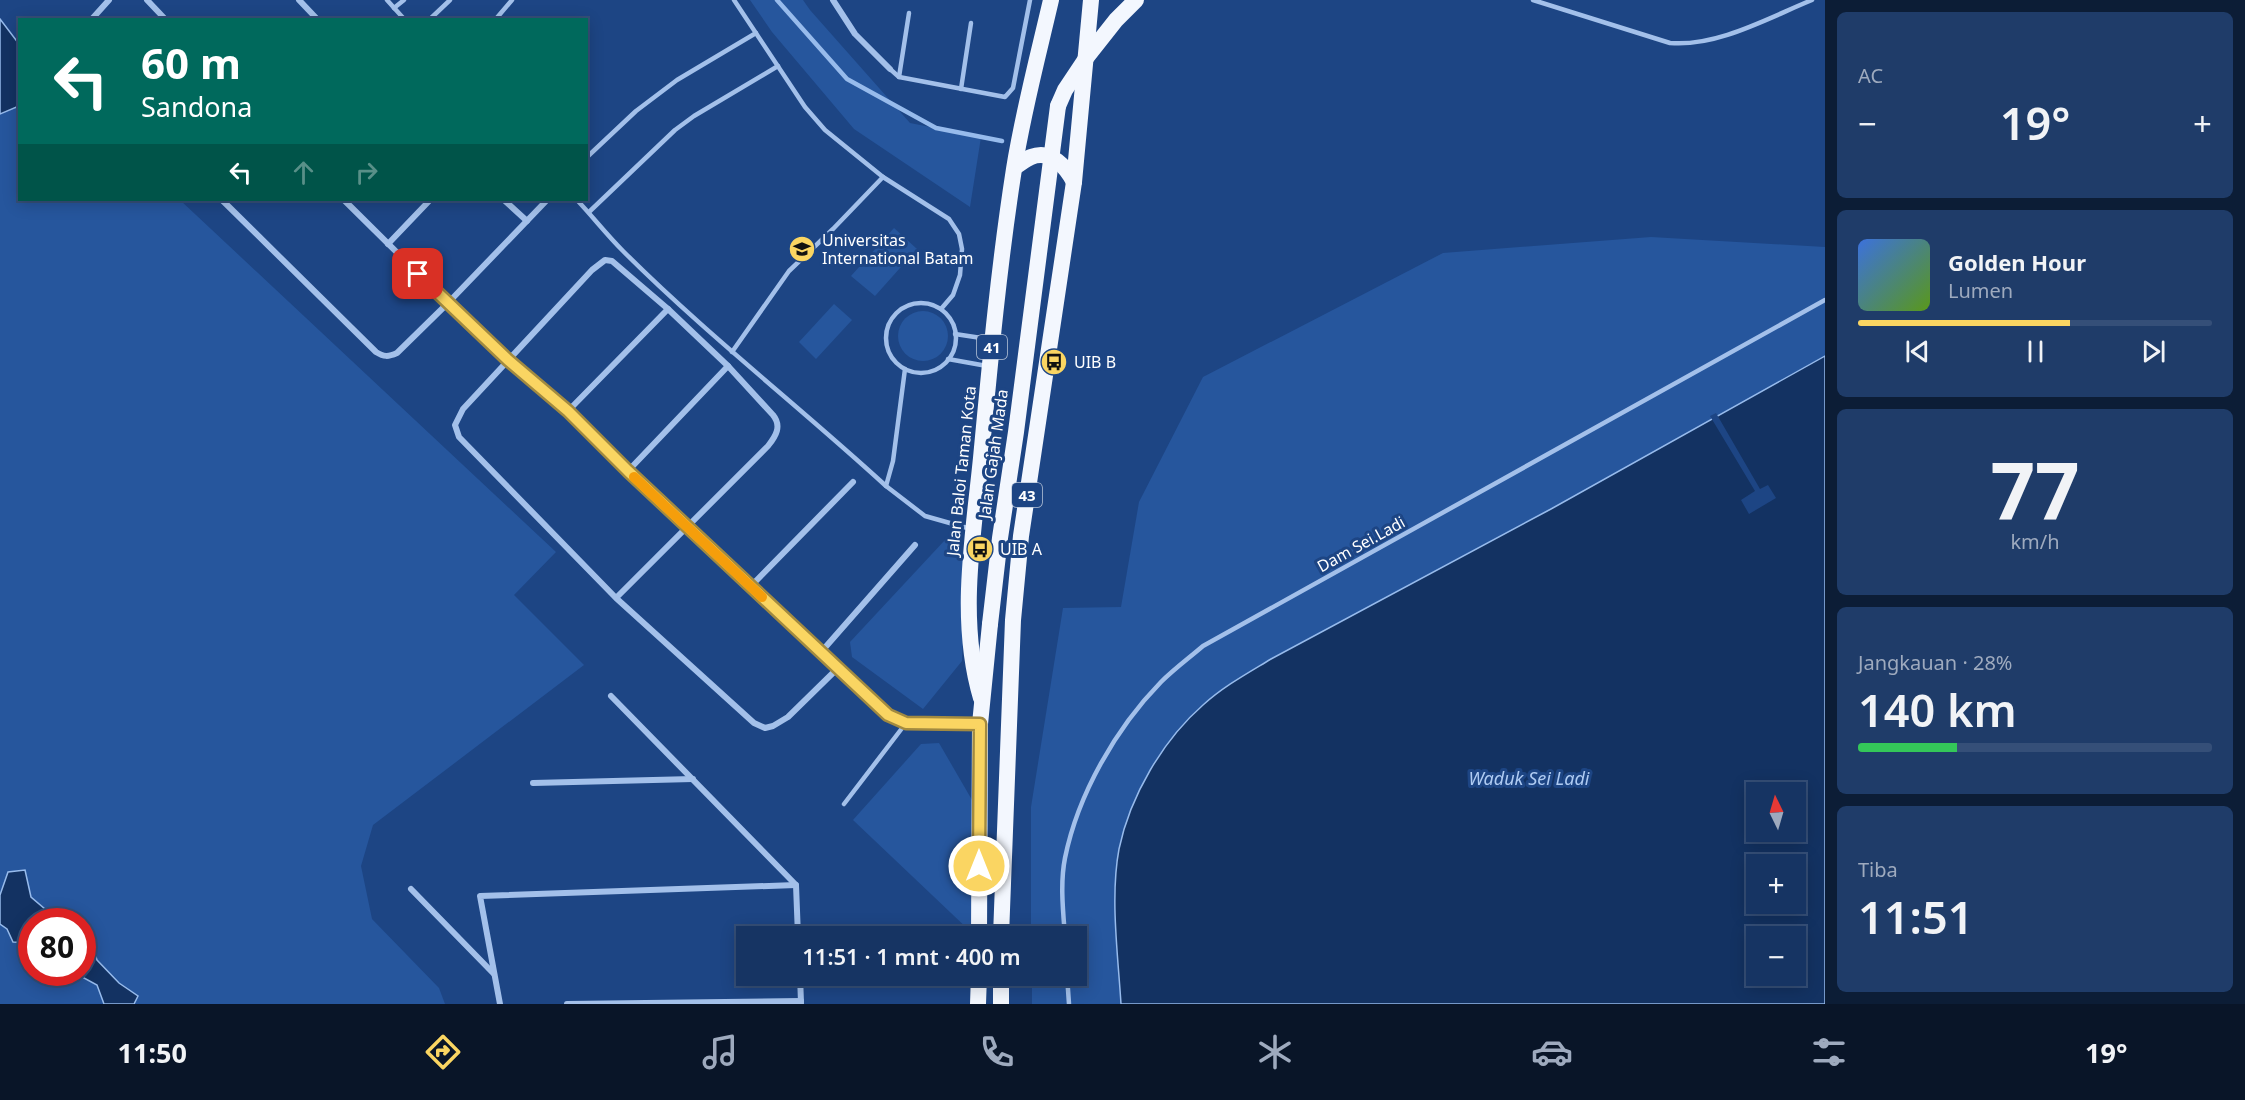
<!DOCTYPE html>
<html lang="id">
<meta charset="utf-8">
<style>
:root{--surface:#163463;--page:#1f3c69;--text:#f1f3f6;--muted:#9eaabe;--line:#354f78;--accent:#fad562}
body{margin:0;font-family:"Noto Sans",sans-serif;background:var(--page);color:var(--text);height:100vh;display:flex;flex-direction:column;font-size:22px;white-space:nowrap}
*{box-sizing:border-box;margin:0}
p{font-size:20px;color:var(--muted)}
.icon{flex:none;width:33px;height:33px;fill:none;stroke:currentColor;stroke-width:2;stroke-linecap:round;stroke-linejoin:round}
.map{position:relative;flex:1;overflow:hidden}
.sheet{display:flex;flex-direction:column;gap:12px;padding:12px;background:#0c1d36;width:420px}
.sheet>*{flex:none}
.hud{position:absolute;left:18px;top:18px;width:570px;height:183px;border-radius:0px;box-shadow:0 3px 15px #0003,0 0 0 2px var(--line);background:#00695c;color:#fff;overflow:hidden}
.needle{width:39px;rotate:355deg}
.buttons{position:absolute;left:1746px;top:782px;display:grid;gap:12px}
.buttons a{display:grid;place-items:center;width:60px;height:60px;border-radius:0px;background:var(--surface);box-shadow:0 3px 15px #0003,0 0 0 2px var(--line);font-size:30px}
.speed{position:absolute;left:18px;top:908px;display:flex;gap:12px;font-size:30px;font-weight:700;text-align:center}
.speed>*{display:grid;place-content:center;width:78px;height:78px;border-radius:50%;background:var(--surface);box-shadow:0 3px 15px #0003,0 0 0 2px var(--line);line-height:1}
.speed .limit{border:9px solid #d22;background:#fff;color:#111}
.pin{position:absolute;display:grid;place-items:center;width:51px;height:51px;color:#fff;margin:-26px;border-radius:12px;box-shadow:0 3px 9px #0006}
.me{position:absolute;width:66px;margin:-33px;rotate:0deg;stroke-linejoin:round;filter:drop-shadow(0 0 4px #0008)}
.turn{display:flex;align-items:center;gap:21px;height:126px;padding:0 24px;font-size:27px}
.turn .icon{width:78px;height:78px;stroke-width:2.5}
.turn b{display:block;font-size:42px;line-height:51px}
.lanes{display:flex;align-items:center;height:57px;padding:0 24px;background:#0003;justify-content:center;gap:30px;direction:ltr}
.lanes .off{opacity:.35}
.big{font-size:45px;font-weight:600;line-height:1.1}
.sheet .tile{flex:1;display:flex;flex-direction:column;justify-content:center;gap:9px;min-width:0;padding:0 21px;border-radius:9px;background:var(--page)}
.sheet .dial{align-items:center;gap:0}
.dial b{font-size:78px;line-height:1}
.song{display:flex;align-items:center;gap:18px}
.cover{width:72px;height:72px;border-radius:9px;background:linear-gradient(135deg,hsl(220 70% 55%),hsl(90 70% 35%))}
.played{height:6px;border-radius:3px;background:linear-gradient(90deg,var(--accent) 60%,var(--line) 60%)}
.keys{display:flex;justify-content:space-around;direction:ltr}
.heat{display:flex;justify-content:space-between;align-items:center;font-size:33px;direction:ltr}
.charge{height:9px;border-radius:4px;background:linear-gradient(90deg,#34c759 28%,var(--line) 0)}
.trip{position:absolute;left:736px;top:926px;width:351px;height:60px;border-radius:0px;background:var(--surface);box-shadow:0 3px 15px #0003,0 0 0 2px var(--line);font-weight:600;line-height:60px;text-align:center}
.dock{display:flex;height:96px;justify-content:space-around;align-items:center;background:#091528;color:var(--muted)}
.dock .icon{width:42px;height:42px}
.dock .current{color:var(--accent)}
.dock b{font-size:27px;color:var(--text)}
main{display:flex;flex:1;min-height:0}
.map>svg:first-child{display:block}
</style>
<main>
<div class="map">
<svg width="1825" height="1004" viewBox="0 0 1825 1004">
<rect width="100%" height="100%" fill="#1d4584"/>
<!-- green -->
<g fill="#26569d" fill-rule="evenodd">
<polygon points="750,0 803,0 810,10 910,123 981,137 970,207 854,129 772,32"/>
<path d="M19,106L20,200H180L556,552L514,595L584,665L373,825L361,866L372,919L439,988L445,1004H0V114ZM32,921H82V972H32Z"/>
<polygon points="894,228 917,249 875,296 851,276"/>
<path d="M1651,237L1825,247V356L1551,509L1271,659C1248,673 1224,686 1203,705C1163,741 1130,796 1119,849C1110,897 1118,955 1121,1004H1032V975H1077V936H1031V807L1063,608L1121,607L1139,502L1203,377L1443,253Z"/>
<polygon points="834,304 852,320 816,359 799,342"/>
<circle cx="923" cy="336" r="25"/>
<polygon points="945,540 965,559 962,661 923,709 852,657 850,642"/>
<polygon points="939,743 972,800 971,932 853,820 921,744"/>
</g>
<!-- water -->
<g fill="#133262" stroke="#97bbec" stroke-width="1.5" fill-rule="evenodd">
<polygon points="0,19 19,44 19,106 0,114"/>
<path d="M1825,356V1004H1121C1118,955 1110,897 1119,849C1130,796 1163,740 1203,705C1224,686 1248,673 1271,659L1551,509ZM1756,792H1796V831H1756ZM1756,864H1796V903H1756ZM1756,936H1796V975H1756Z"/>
<polygon points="25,870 31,897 59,921 32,921 31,943 13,942 7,929 0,924 0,895 8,872"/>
<polygon points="83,930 88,932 97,960 119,983 138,996 134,1004 104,1004 97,985 73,972 82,972"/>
</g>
<!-- pier -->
<polygon fill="#1d4584" points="1716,413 1760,489 1768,485 1776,498 1749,514 1741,500 1755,491 1710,416"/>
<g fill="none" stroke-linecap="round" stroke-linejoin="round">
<!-- stream -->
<polyline stroke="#97bbec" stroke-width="4.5" points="777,0 847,79 936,128 1002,141"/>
<!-- service -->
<g stroke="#a3c0ea" stroke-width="4.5">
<polyline points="387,0 405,20"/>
<polyline points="734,0 805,107 825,130 883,177 949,219 959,234 962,249 960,275 953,295 941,309"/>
<path d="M1533,0L1670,43C1717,47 1768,18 1812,0"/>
<polyline points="394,8 404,0"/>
<polyline points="429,20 450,0"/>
<polyline points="495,20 512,0"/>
<polyline points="890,69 899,77 1005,97 1013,88 1030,0"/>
<polyline points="899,77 909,13"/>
<polyline points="961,89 971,23"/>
<polyline points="586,158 636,111 677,80 756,33"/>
<path d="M577,200C593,217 607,235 623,251C706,334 800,407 886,486L893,461L905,369"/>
<polyline points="589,212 675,130 694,116 778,66"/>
<circle cx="921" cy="338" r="35"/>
<polyline points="955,334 988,339"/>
<polyline points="732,352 789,271 833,229 883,177"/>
<polyline points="948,359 987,366"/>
<polyline points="886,486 925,516 971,529"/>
<polyline points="844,804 906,723"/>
<path d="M1065,936C1063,911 1060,883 1065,858C1078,794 1116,728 1161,682C1174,669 1189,658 1203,646L1825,300"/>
<polyline points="1067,975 1069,1004"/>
</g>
<!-- minor -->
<g stroke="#a3c0ea" stroke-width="6">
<polyline points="147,0 166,20"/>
<polyline points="299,0 318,20"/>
<polyline points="833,0 855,34 890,69"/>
<polyline points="91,20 109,0"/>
<path d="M222,200L376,352C384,357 388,357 397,353L448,303L547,200"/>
<polyline points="344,200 448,303 508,360 568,411 628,471 888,715 906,723 979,724"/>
<polyline points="504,200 527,221"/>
<polyline points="388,244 430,200"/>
<polyline points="568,411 668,309"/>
<polyline points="628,471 728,366"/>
<polyline points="751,586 853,482"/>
<path d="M616,598L768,446C776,436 782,426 773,415L728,366L668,309L612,261L605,260L592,270L463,409L455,425L459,437L616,598L754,723L765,728L773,726L788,717L839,667"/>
<polyline points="822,651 915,545"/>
<polyline points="611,696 796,885 798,936"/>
<polyline points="533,783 693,779"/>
<polyline points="411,889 494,974"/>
<polyline points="800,975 801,1003"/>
<polyline points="500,1004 480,896 796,885"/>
<polyline points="567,1004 801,1001"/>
</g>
<!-- trunk -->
<g stroke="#f3f7fe" stroke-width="16">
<polyline points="1058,106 1065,90 1085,60"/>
<path d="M1015,167C1020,164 1026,159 1031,157C1051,149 1066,167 1074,182"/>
<path d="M981,698C958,620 973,538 981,458C990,362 999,265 1014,169C1023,112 1038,56 1051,0"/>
<polyline points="979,936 980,724 990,624"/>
<polyline points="1001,936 1013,620 1021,536 1074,182 1091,0"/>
<polyline points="1001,975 1001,1004"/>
<polyline points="978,1004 979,975"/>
</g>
<!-- trunk-bridge -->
<g stroke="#f3f7fe" stroke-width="16">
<polyline points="1086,58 1116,20 1136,0"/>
<polyline points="990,624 1000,538 1016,432 1058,106"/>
</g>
</g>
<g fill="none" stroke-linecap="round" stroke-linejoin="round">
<defs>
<polyline id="route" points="418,274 508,360 568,411 628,471 888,715 906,723 980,724 979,866"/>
</defs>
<!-- route casing -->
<use href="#route" stroke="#a28a40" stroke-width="15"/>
<!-- route -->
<use href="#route" stroke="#fad562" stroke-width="10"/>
<!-- slow -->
<polyline stroke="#f59e0b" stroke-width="10" points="634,477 762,597"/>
</g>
<!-- icons -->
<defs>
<symbol id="university-disc" viewBox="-11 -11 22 22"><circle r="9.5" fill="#fad562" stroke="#1d4584"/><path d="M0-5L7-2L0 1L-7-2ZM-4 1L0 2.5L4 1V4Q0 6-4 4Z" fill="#111"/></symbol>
<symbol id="bus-disc" viewBox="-11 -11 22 22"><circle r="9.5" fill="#fad562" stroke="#1d4584"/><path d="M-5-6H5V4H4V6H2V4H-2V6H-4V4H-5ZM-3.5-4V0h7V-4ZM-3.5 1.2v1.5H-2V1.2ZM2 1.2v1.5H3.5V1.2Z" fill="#111"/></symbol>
</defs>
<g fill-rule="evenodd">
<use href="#university-disc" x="787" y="234" width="30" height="30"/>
<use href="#bus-disc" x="1039" y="347" width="30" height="30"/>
<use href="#bus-disc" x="965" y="534" width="30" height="30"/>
</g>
<g text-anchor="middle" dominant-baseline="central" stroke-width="6" stroke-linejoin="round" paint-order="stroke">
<!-- shield labels -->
<g fill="#1d4584" stroke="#bbc7da" stroke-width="1.5">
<rect x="977" y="335" width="30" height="24" rx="4.5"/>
<rect x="1012" y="483" width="30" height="24" rx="4.5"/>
</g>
<g font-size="15" font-weight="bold" fill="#fff">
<text x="992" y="347">41</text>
<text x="1027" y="495">43</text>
</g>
<!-- poi labels -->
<g font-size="16" fill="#fff" stroke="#1d4584" text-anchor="start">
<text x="822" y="240">Universitas<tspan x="822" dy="18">International Batam</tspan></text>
<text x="1074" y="362">UIB B</text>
<text x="1000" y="549">UIB A</text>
</g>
<!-- street labels -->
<g font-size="16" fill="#fff" stroke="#1d4584">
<text transform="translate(993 454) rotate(-82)">Jalan Gajah Mada</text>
<text transform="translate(961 471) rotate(-84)">Jalan Baloi Taman Kota</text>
<text transform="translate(1361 544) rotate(-29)">Dam Sei.Ladi</text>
</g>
<!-- water labels -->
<g font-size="18" font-style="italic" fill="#afcbf2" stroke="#1d4584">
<text x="1529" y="778">Waduk Sei Ladi</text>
</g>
</g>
</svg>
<div class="buttons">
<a><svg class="needle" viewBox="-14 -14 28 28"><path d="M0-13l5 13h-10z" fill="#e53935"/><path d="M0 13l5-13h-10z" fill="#9eaabe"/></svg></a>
<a>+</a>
<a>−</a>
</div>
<div class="speed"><div class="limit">80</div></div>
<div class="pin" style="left:418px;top:274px;background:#d93025"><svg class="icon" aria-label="arrive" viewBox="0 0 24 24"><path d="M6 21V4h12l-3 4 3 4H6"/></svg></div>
<svg class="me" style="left:979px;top:866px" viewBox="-20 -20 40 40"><circle r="17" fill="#fad562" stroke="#fff" stroke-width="3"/><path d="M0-11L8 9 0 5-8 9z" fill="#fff"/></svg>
<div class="trip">11:51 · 1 mnt · 400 m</div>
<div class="hud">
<div class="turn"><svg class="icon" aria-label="left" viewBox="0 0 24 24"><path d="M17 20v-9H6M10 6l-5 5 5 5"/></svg><div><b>60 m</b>Sandona</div></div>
<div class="lanes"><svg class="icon" aria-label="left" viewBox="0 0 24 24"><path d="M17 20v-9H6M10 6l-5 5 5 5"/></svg><svg class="icon off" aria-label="ahead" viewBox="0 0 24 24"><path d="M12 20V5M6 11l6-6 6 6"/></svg><svg class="icon off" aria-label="right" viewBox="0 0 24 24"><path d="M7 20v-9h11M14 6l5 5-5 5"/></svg></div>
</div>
</div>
<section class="sheet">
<div class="tile"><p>AC</p>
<div class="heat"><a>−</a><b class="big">19°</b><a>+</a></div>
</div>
<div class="tile">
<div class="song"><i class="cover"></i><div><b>Golden Hour</b><p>Lumen</p></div></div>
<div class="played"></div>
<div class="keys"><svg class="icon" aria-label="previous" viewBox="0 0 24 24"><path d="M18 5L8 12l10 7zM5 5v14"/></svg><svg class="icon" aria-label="pause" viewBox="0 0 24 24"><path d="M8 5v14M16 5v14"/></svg><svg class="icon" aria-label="next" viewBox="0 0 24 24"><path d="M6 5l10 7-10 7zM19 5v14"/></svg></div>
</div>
<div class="tile dial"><b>77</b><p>km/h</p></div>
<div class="tile"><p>Jangkauan · 28%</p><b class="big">140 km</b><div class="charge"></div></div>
<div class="tile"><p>Tiba</p><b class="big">11:51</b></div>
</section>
</main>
<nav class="dock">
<b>11:50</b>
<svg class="icon current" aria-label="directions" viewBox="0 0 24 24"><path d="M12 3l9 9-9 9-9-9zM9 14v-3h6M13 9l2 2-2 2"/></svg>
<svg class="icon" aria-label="music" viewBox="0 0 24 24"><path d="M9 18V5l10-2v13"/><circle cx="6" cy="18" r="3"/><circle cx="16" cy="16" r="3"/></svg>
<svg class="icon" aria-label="phone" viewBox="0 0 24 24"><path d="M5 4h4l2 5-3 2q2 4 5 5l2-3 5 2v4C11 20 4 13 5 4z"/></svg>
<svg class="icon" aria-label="climate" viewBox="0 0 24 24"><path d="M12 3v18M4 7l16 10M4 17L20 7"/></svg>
<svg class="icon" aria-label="car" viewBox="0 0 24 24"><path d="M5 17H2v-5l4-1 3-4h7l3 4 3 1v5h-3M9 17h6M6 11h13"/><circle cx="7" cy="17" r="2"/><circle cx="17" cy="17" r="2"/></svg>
<svg class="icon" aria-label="filters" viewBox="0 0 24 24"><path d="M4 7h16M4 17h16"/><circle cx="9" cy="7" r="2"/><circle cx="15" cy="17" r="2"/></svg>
<b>19°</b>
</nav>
